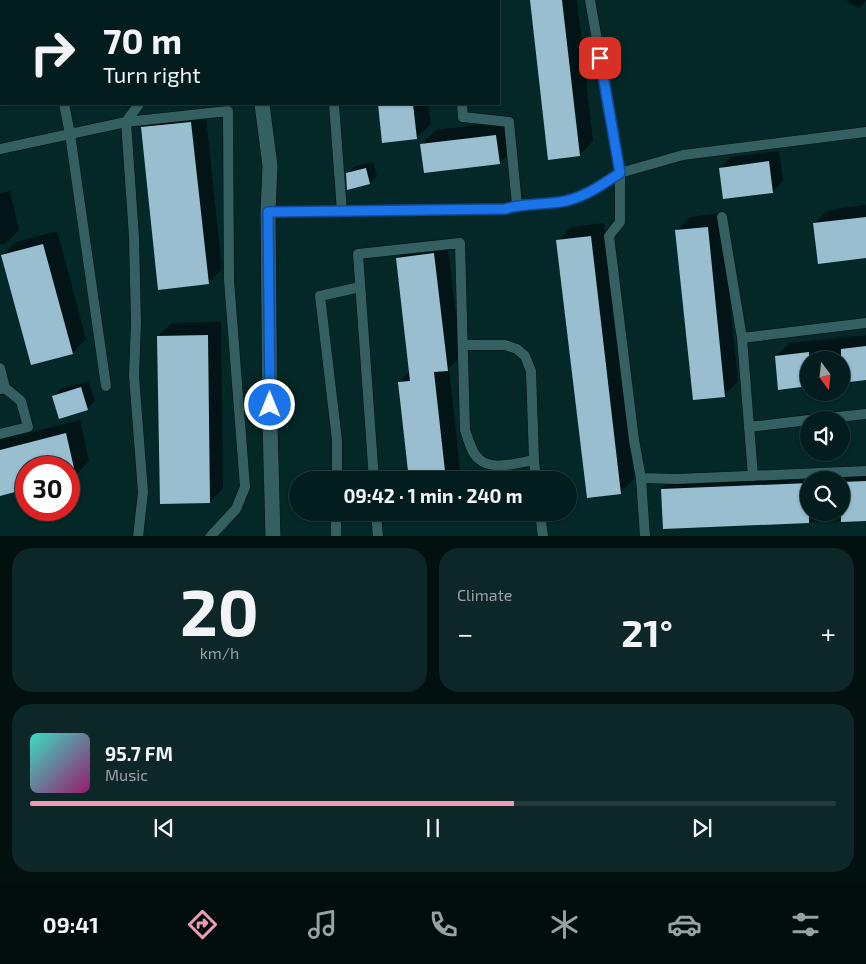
<!DOCTYPE html>
<meta charset="utf-8">
<style>
:root{--surface:#031d1e;--page:#0d2627;--text:#f1f3f6;--muted:#97a2a4;--line:#243b3c;--accent:#f09ab5}
body{margin:0;font-family:"Exo 2",sans-serif;background:var(--page);color:var(--text);height:100vh;display:flex;flex-direction:column;font-size:19px;white-space:nowrap}
*{box-sizing:border-box;margin:0}
p{font-size:16px;color:var(--muted)}
.icon{flex:none;width:28px;height:28px;fill:none;stroke:currentColor;stroke-width:2;stroke-linecap:round;stroke-linejoin:round}
.map{position:relative;height:536px;overflow:hidden}
.details{display:flex;flex-direction:column;gap:12px;padding:12px;background:#021010;flex:1}
.details>*{flex:none}
.hud{position:absolute;left:0px;top:0px;width:500px;height:105px;box-shadow:0 1px 4px #0004,0 0 0 1px var(--line);background:#031d1e;color:var(--text);overflow:hidden}
.needle{width:32px;rotate:165deg}
.buttons{position:absolute;left:800px;top:351px;display:grid;gap:10px}
.buttons a{display:grid;place-items:center;width:50px;height:50px;border-radius:50%;background:var(--surface);box-shadow:0 1px 4px #0004,0 0 0 1px var(--line);font-size:25px}
.speed{position:absolute;left:15px;top:456px;display:flex;gap:10px;font-size:25px;font-weight:700;text-align:center}
.speed>*{display:grid;place-content:center;width:65px;height:65px;border-radius:50%;background:var(--surface);box-shadow:0 1px 4px #0004,0 0 0 1px var(--line);line-height:1}
.speed .limit{border:8px solid #d22;background:#fff;color:#111}
.pin{position:absolute;display:grid;place-items:center;width:42px;height:42px;color:#fff;margin:-21px;border-radius:10px;box-shadow:0 2px 8px #0006}
.me{position:absolute;width:55px;margin:-28px;rotate:0deg;stroke-linejoin:round;filter:drop-shadow(0 0 4px #0008)}
.turn{display:flex;align-items:center;gap:18px;height:105px;padding:0 20px;font-size:22px}
.turn .icon{width:65px;height:65px;stroke-width:2.5}
.turn b{display:block;font-size:35px;line-height:42px}
.big{font-size:38px;font-weight:700;line-height:1.1}
.details .tile{flex:1;display:flex;flex-direction:column;justify-content:center;gap:8px;min-width:0;padding:0 18px;border-radius:20px;background:var(--page)}
.details .dial{align-items:center;gap:0}
.dial b{font-size:65px;line-height:1}
.song{display:flex;align-items:center;gap:15px}
.cover{width:60px;height:60px;border-radius:8px;background:linear-gradient(135deg,hsl(170 70% 55%),hsl(320 70% 35%))}
.played{height:5px;border-radius:2px;background:linear-gradient(90deg,var(--accent) 60%,var(--line) 60%)}
.keys{display:flex;justify-content:space-around;direction:ltr}
.heat{display:flex;justify-content:space-between;align-items:center;font-size:28px;direction:ltr}
.details .tiles{flex:1;display:grid;gap:12px;grid-template-columns:1fr 1fr}
.tile:last-child{grid-column:span 2}
.trip{position:absolute;left:289px;top:471px;width:288px;height:50px;border-radius:25px;background:var(--surface);box-shadow:0 1px 4px #0004,0 0 0 1px var(--line);font-weight:700;line-height:50px;text-align:center}
.dock{display:flex;height:80px;justify-content:space-around;align-items:center;background:#010c0c;color:var(--muted)}
.dock .icon{width:35px;height:35px}
.dock .current{color:var(--accent)}
.dock b{font-size:22px;color:var(--text)}
.map>svg:first-child{display:block}
</style>
<div class="map">
<svg width="866" height="537" viewBox="0 0 866 537">
<rect width="100%" height="100%" fill="#042728"/>
<!-- shadow -->
<g fill="#0007" fill-rule="evenodd">
<polygon points="0,0 43,1 1,1 1,45"/>
<polygon points="384,0 435,0 436,1 385,1"/>
<polygon points="531,0 577,0 593,141 580,155"/>
<polygon points="844,0 866,0 866,1 859,8"/>
<polygon points="379,104 428,104 431,124 416,138 384,142"/>
<polygon points="205,109 222,269 208,283 142,128 156,114"/>
<polygon points="511,121 514,149 499,163 422,144 436,130"/>
<polygon points="779,151 783,181 772,192 721,168 731,157"/>
<polygon points="373,162 377,176 370,183 348,188 347,174 355,166"/>
<polygon points="10,191 19,230 5,244 0,245 0,193"/>
<polygon points="866,205 866,257 814,224 828,210"/>
<polygon points="721,213 738,382 724,395 677,230 690,217"/>
<polygon points="604,223 634,479 621,492 558,241 571,227"/>
<polygon points="57,231 86,339 73,353 32,364 2,256 16,242"/>
<polygon points="447,240 461,356 449,368 461,480 410,480 399,383 410,371 397,259 411,245"/>
<polygon points="221,322 223,488 210,502 158,336 172,323"/>
<polygon points="866,335 866,379 841,360 809,360 776,356 790,343"/>
<polygon points="88,381 95,401 88,408 54,396 61,389"/>
<polygon points="80,420 89,461 76,475 69,477 69,468 26,468 26,488 0,494 0,440"/>
<path d="M866,468V520L664,527L662,489L676,475ZM809,480H841V512H809Z"/>
<polygon points="414,512 443,512 414,516"/>
</g>
<!-- building -->
<g fill="#98bed0">
<polygon points="530,0 562,0 580,156 548,160"/>
<polygon points="378,104 413,104 417,139 382,143"/>
<polygon points="191,122 209,284 158,290 141,127"/>
<polygon points="496,135 500,164 424,173 420,144"/>
<polygon points="769,161 773,193 723,199 719,168"/>
<polygon points="366,168 370,184 347,190 346,173"/>
<polygon points="866,217 866,258 818,264 813,223"/>
<polygon points="708,227 725,397 693,400 675,230"/>
<polygon points="591,236 621,494 587,498 556,240"/>
<polygon points="43,244 73,354 31,365 1,255"/>
<polygon points="434,253 448,371 434,372 446,480 409,480 398,382 410,381 396,258"/>
<polygon points="208,335 210,503 160,504 157,336"/>
<polygon points="866,346 866,380 841,383 841,349"/>
<polygon points="809,352 809,386 778,390 775,356"/>
<polygon points="81,387 88,410 59,419 52,396"/>
<polygon points="66,433 74,468 26,468 26,489 0,496 0,450"/>
<polygon points="866,481 866,521 841,522 841,482"/>
<polygon points="809,483 809,523 663,529 661,489"/>
</g>
<g fill="none" stroke-linecap="round" stroke-linejoin="round">
<defs>
<g id="lane">
<polyline points="40,0 40,1"/>
<polyline points="146,0 146,1"/>
<polyline points="212,0 212,1"/>
<polyline points="330,0 330,1"/>
<polyline points="455,0 455,1"/>
<polyline points="590,0 620,173 620,222 609,236 634,440 641,478 677,479 866,471"/>
<polyline points="334,104 342,212"/>
<polyline points="462,104 463,117 509,122 517,205"/>
<polyline points="0,149 70,134 64,104"/>
<polyline points="268,212 505,209 517,205 562,202 587,194 620,173 683,155 866,132"/>
<polyline points="722,217 742,338 753,476"/>
<polyline points="742,338 866,323"/>
<polyline points="0,368 5,388"/>
<polyline points="106,386 70,134 126,122 139,104"/>
<polyline points="0,389 5,388 21,401 28,427 0,434"/>
<polyline points="809,420 866,414"/>
<polyline points="749,427 809,420"/>
<polyline points="534,460 536,480"/>
<polyline points="641,478 645,537"/>
<polyline points="337,480 337,440 320,296 360,287"/>
<path d="M374,480L358,254L460,243L465,430C468,438 471,453 479,459C491,471 519,463 534,460L531,371L525,356L517,349L505,345H463"/>
<polyline points="376,512 378,537"/>
<polyline points="540,512 543,537"/>
<polyline points="138,537 143,492 134,376 136,323 134,237 126,122 228,111 229,280 245,487 236,509 210,537"/>
<polyline points="336,537 336,512"/>
</g>
<g id="street">
<polyline points="250,0 250,1"/>
<polyline points="262,104 270,166 268,212 270,424 273,537"/>
</g>
</defs>
<!-- lane casing -->
<use href="#lane" stroke="#000f0f" stroke-width="11"/>
<!-- street casing -->
<use href="#street" stroke="#000f0f" stroke-width="16"/>
<!-- lane -->
<use href="#lane" stroke="#356061" stroke-width="10"/>
<!-- street -->
<use href="#street" stroke="#356061" stroke-width="15"/>
</g>
<g fill="none" stroke-linecap="round" stroke-linejoin="round">
<defs>
<path id="route" d="M270,405L268,212L505,209C523,203 541,205 560,202C582,199 602,185 620,173L600,58"/>
</defs>
<!-- route casing -->
<use href="#route" stroke="#114b97" stroke-width="12"/>
<!-- route -->
<use href="#route" stroke="#1a73e8" stroke-width="9"/>
</g>
</svg>
<div class="buttons">
<a><svg class="needle" viewBox="-14 -14 28 28"><path d="M0-13l5 13h-10z" fill="#e53935"/><path d="M0 13l5-13h-10z" fill="#97a2a4"/></svg></a>
<a><svg class="icon" aria-label="sound" viewBox="0 0 24 24"><path d="M4 9h4l5-4v14l-5-4H4zM17 9q2 3 0 6"/></svg></a>
<a><svg class="icon" aria-label="search" viewBox="0 0 24 24"><circle cx="10" cy="10" r="6"/><path d="M15 15l6 6"/></svg></a>
</div>
<div class="speed"><div class="limit">30</div></div>
<div class="pin" style="left:600px;top:58px;background:#d93025"><svg class="icon" aria-label="arrive" viewBox="0 0 24 24"><path d="M6 21V4h12l-3 4 3 4H6"/></svg></div>
<svg class="me" style="left:270px;top:405px" viewBox="-20 -20 40 40"><circle r="17" fill="#1a73e8" stroke="#fff" stroke-width="3"/><path d="M0-11L8 9 0 5-8 9z" fill="#fff"/></svg>
<div class="trip">09:42 · 1 min · 240 m</div>
<div class="hud">
<div class="turn"><svg class="icon" aria-label="right" viewBox="0 0 24 24"><path d="M7 20v-9h11M14 6l5 5-5 5"/></svg><div><b>70 m</b>Turn right</div></div>
</div>
</div>
<section class="details">
<div class="tiles">
<div class="tile dial"><b>20</b><p>km/h</p></div>
<div class="tile"><p>Climate</p>
<div class="heat"><a>−</a><b class="big">21°</b><a>+</a></div>
</div>
<div class="tile">
<div class="song"><i class="cover"></i><div><b>95.7 FM</b><p>Music</p></div></div>
<div class="played"></div>
<div class="keys"><svg class="icon" aria-label="previous" viewBox="0 0 24 24"><path d="M18 5L8 12l10 7zM5 5v14"/></svg><svg class="icon" aria-label="pause" viewBox="0 0 24 24"><path d="M8 5v14M16 5v14"/></svg><svg class="icon" aria-label="next" viewBox="0 0 24 24"><path d="M6 5l10 7-10 7zM19 5v14"/></svg></div>
</div>
</div>
</section>
<nav class="dock">
<b>09:41</b>
<svg class="icon current" aria-label="directions" viewBox="0 0 24 24"><path d="M12 3l9 9-9 9-9-9zM9 14v-3h6M13 9l2 2-2 2"/></svg>
<svg class="icon" aria-label="music" viewBox="0 0 24 24"><path d="M9 18V5l10-2v13"/><circle cx="6" cy="18" r="3"/><circle cx="16" cy="16" r="3"/></svg>
<svg class="icon" aria-label="phone" viewBox="0 0 24 24"><path d="M5 4h4l2 5-3 2q2 4 5 5l2-3 5 2v4C11 20 4 13 5 4z"/></svg>
<svg class="icon" aria-label="climate" viewBox="0 0 24 24"><path d="M12 3v18M4 7l16 10M4 17L20 7"/></svg>
<svg class="icon" aria-label="car" viewBox="0 0 24 24"><path d="M5 17H2v-5l4-1 3-4h7l3 4 3 1v5h-3M9 17h6M6 11h13"/><circle cx="7" cy="17" r="2"/><circle cx="17" cy="17" r="2"/></svg>
<svg class="icon" aria-label="filters" viewBox="0 0 24 24"><path d="M4 7h16M4 17h16"/><circle cx="9" cy="7" r="2"/><circle cx="15" cy="17" r="2"/></svg>
</nav>
